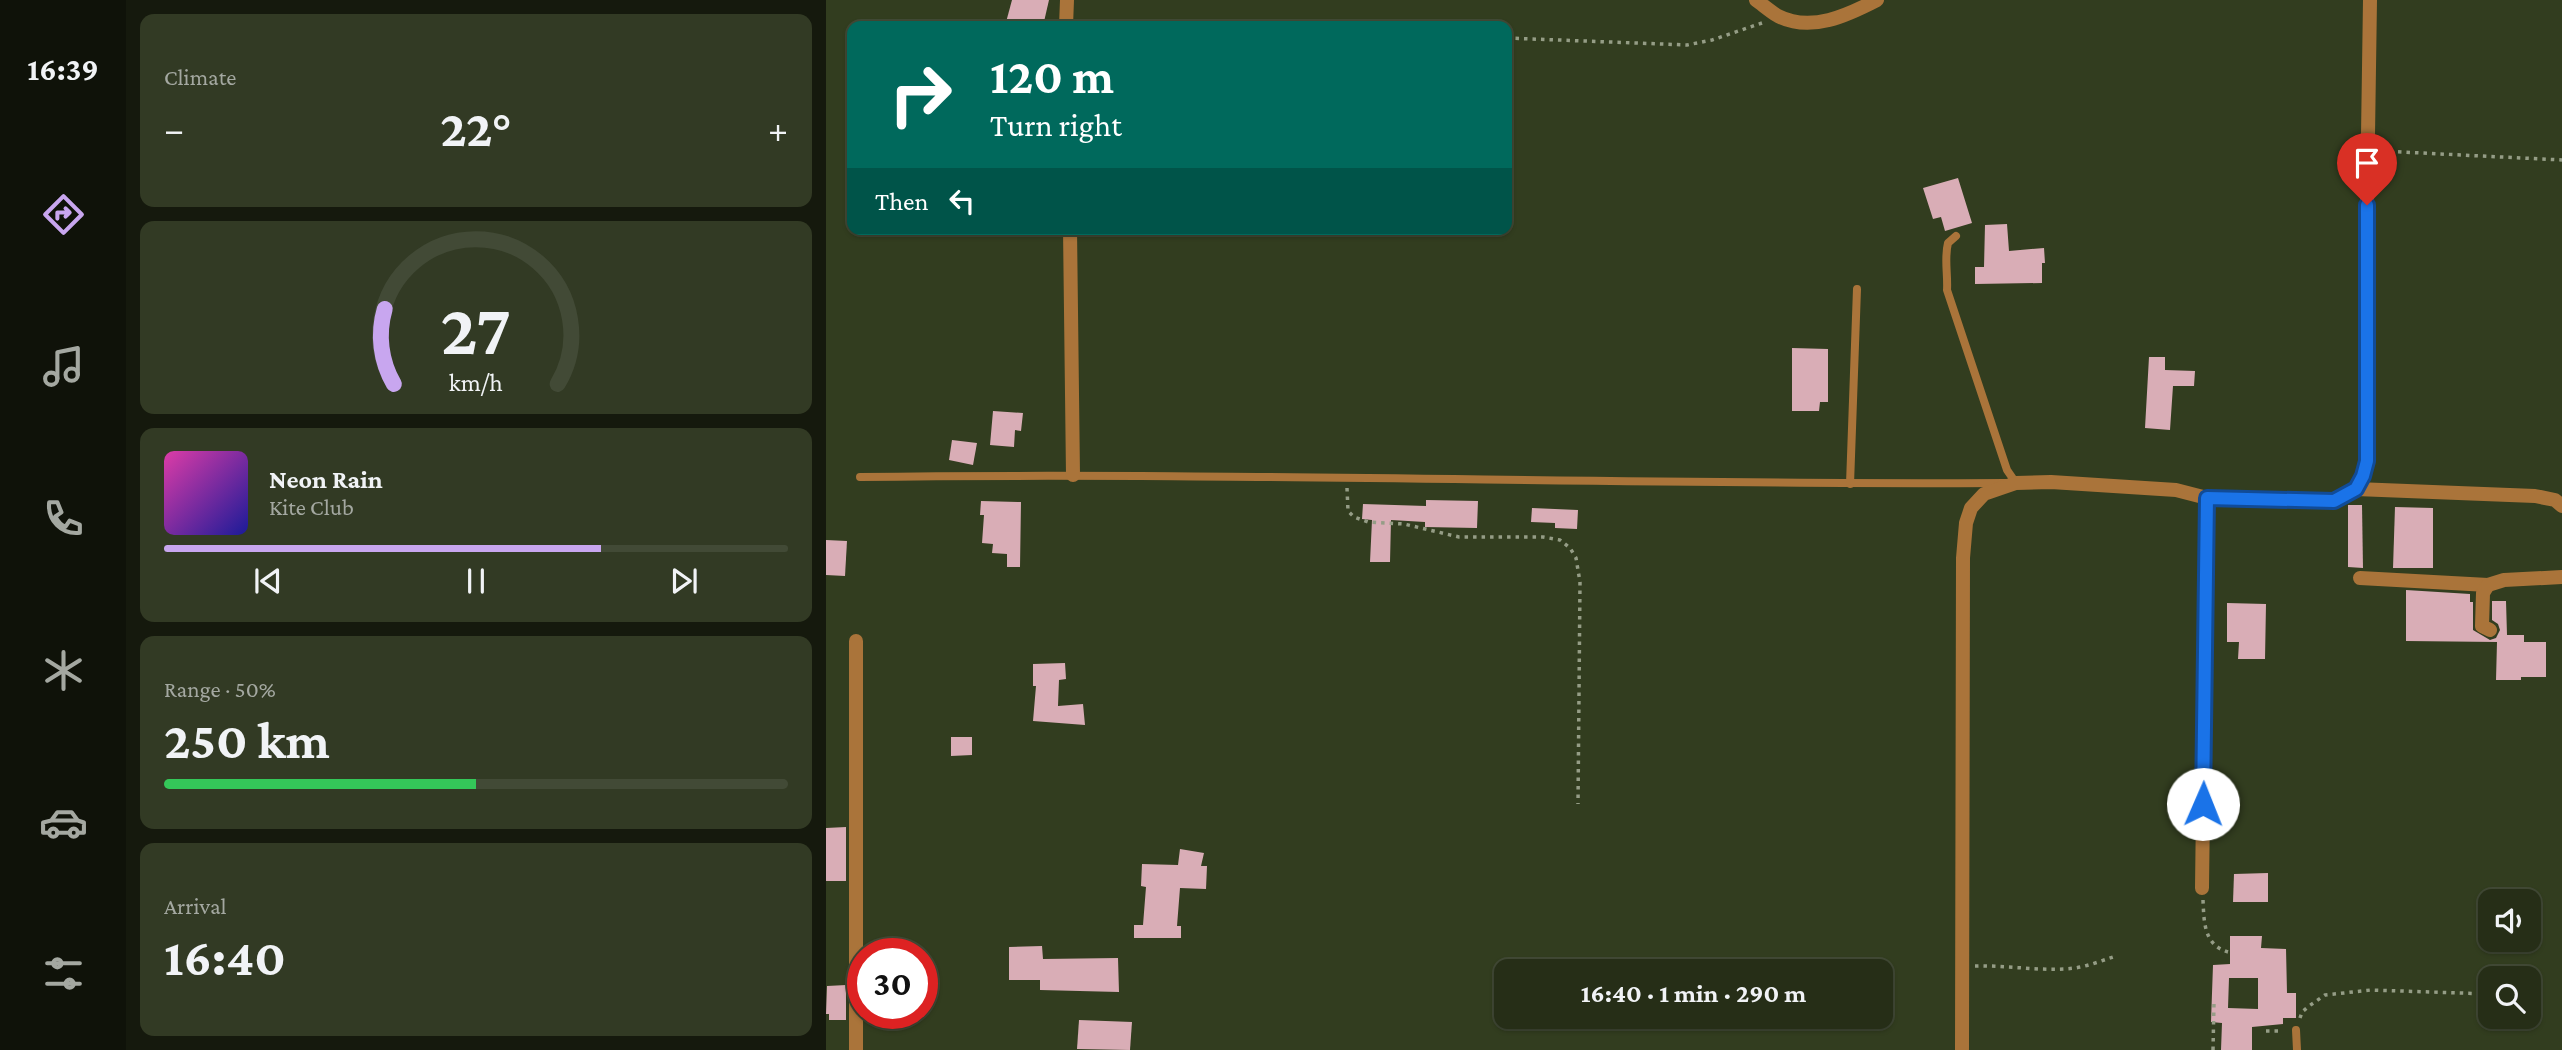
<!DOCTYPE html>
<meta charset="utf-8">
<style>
:root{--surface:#262e17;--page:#323a24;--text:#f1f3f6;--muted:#a4a8a1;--line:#424a36;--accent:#c8a6ef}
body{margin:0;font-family:"Crimson Pro",serif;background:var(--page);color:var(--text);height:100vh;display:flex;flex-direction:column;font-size:26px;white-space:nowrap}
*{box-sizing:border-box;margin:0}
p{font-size:23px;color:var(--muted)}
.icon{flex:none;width:38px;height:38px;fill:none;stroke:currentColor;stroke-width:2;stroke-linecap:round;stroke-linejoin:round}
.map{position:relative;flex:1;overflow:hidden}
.drawer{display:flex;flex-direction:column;gap:14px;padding:14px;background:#15190d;width:700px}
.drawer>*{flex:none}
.banner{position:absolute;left:21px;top:21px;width:665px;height:214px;border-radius:14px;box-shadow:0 2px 5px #0004,0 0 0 2px var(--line);background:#00695c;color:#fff;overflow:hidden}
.tools{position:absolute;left:1652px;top:889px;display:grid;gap:14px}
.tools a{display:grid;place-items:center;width:63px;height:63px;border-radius:14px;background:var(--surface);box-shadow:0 2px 5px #0004,0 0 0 2px var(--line);font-size:35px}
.speed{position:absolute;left:21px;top:938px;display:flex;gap:14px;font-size:35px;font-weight:700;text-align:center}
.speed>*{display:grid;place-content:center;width:91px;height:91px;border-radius:50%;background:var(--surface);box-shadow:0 2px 5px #0004,0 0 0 2px var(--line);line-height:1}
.speed .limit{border:10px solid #d22;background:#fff;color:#111}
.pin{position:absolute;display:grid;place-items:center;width:60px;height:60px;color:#fff;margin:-72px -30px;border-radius:50% 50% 50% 0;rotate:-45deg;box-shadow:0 0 7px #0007}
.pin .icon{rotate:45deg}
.me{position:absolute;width:77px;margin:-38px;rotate:1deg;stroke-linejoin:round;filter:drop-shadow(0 0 5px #0008)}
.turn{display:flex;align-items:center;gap:24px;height:147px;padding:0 28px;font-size:32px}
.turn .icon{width:91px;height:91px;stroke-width:2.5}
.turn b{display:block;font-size:49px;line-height:60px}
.then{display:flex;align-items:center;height:66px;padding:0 28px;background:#0003;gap:14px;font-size:26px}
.big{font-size:52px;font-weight:700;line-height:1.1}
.drawer .tile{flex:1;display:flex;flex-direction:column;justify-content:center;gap:10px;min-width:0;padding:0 24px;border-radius:14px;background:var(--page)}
.drawer .dial{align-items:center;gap:0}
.dial svg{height:182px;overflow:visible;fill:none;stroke:var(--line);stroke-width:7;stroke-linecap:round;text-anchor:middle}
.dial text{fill:var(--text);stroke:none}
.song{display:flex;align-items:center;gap:21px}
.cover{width:84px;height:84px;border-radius:10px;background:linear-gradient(135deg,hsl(320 70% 55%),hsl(240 70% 35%))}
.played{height:7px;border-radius:4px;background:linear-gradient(90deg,var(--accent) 70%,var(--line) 70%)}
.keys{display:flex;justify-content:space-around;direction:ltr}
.heat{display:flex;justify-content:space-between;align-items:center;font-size:38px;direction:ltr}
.charge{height:10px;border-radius:5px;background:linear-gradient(90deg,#34c759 50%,var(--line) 0)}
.trip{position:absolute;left:668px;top:959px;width:399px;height:70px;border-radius:14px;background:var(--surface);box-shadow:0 2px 5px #0004,0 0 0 2px var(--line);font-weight:700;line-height:70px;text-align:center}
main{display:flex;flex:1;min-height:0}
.tab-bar{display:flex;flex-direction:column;width:126px;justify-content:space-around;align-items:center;background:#0f1209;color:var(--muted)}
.tab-bar .icon{width:49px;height:49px}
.tab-bar .on{color:var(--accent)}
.tab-bar b{font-size:32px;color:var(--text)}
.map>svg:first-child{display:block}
</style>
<main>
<nav class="tab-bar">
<b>16:39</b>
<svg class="icon on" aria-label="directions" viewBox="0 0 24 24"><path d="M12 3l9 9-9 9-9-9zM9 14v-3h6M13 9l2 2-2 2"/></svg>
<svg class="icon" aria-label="music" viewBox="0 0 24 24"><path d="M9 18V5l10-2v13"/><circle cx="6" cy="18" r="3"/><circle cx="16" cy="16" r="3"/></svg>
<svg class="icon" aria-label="phone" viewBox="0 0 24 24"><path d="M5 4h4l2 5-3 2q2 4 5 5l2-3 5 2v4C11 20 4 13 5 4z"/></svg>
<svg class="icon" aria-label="climate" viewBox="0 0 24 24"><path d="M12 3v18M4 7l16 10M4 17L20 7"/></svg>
<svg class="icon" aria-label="car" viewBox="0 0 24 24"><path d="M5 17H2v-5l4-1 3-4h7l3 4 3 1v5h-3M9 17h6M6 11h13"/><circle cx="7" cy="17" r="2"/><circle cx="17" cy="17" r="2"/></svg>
<svg class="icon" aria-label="filters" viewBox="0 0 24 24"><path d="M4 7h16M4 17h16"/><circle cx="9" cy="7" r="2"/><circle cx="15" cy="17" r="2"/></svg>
</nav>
<section class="drawer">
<div class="tile"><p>Climate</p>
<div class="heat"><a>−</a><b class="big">22°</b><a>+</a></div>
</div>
<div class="tile dial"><svg viewBox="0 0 100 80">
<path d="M14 69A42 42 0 1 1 86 69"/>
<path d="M14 69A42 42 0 0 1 10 36" stroke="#c8a6ef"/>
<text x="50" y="56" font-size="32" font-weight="700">27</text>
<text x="50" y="72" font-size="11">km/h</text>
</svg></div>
<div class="tile">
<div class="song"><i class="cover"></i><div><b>Neon Rain</b><p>Kite Club</p></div></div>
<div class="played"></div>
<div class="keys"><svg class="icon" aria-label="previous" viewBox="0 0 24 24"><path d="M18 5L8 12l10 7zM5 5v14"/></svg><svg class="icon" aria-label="pause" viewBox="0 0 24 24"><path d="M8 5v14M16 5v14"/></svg><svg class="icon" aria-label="next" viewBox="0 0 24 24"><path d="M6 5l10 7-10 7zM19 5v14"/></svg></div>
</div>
<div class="tile"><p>Range · 50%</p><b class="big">250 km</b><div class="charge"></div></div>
<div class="tile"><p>Arrival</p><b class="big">16:40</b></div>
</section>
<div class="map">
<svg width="1736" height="1050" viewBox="0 0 1736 1050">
<rect width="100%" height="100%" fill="#323d1f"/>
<!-- building -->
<g fill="#d9adb6" fill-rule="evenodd">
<polygon points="186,0 223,0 217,26 179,26"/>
<polygon points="1132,178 1146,223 1119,231 1115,217 1107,219 1097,188"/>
<polygon points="1181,224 1183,251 1218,248 1219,263 1216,263 1216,283 1149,284 1149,267 1158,267 1159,225"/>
<polygon points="966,348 1002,349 1002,402 994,402 993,411 966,411"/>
<polygon points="1323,357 1339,357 1339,370 1369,371 1368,386 1347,386 1344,430 1319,428"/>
<polygon points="167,411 197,413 195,431 189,430 188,447 164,445"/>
<polygon points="126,440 151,443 147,465 123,460"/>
<polygon points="600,500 652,501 651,528 599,527 599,522 565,520 564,562 544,562 546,520 536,519 537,504 600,506"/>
<polygon points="155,501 195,502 194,567 181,567 181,554 166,553 167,544 156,543 158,515 154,515"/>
<polygon points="1522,505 1536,505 1537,568 1522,567"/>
<polygon points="1569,507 1607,508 1607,568 1567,568"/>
<polygon points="706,508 752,510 751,529 729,528 729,523 705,522"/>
<polygon points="0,540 21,541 19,576 0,575"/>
<polygon points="1580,590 1644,594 1644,602 1647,602 1647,630 1664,640 1670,638 1674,630 1672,624 1666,620 1666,601 1680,601 1681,635 1698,635 1698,642 1720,642 1720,677 1695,677 1695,680 1670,680 1671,642 1580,641"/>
<polygon points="1401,603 1440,604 1439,659 1412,659 1413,642 1401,642"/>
<polygon points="239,663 240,679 233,680 232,706 257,704 259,725 207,721 210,686 207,686 207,664"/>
<polygon points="125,737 146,737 146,755 125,756"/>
<polygon points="20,827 20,881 0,881 0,828"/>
<polygon points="354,849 378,853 375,866 381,866 380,889 354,888 351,926 355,926 355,938 308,938 308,925 317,925 320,887 315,886 316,864 352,865"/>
<polygon points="1442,873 1442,902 1407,902 1408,874"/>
<path d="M1404,936H1436L1435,948L1460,949L1461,993H1470V1018H1457V1024L1426,1027V1050H1395L1396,1023L1385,1022L1387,965L1404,964ZM1403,978H1432V1009L1402,1008Z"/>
<polygon points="216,946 217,959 292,958 293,992 214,990 214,980 183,980 183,947"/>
<polygon points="20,985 20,1020 3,1020 3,1014 0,1014 1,986"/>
<polygon points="253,1020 306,1022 304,1050 251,1049"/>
</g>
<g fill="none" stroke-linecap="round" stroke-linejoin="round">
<!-- path -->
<g stroke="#959d86" stroke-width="3.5" stroke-dasharray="3.5 5" stroke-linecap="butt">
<polyline points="681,38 861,45 886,40 936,23"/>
<polyline points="1555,151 1736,160"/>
<polyline points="521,488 522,511 528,517 542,522 578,524 633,537 717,537 734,540 744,548 750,558 754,582 752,804"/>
<path d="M1377,900C1378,923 1378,945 1402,952"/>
<path d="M1149,966C1182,965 1216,972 1249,968C1262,966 1275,961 1287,957"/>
<polyline points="1474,1018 1476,1012 1483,1006 1499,995 1545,990 1664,994"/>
<polyline points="1440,1031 1457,1031"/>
<polyline points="1387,1050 1388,1002"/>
</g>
<!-- service -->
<g stroke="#aa743a" stroke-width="8">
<path d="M1130,236L1122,243C1118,258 1122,274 1121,290L1181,470L1190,483"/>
<path d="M34,477C416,472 798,485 1180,483"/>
<polyline points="1024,484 1031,289"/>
<polyline points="1470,1030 1471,1050"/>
</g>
<!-- minor -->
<g stroke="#aa743a" stroke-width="14">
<path d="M930,0C937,5 945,12 952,16C985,33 1022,15 1051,0"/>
<polyline points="240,26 241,0"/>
<polyline points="244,229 247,475"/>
<polyline points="1530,489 1709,496 1729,500 1736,506"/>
<polyline points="1534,578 1662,585"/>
<polyline points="1664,630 1656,626 1657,593 1662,585 1678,580 1736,577"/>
<polyline points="30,641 30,1050"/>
<polyline points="1376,888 1381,498"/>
<polyline points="1136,1050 1137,558 1140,523 1145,508 1158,494 1190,483 1225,482 1350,490 1381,498 1508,501 1530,489 1537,476 1541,461 1539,339 1544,0"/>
</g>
</g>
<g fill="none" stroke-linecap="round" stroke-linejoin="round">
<defs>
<polyline id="route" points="1377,804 1381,498 1508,501 1530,489 1537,476 1541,461 1541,205"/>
</defs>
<!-- route casing -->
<use href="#route" stroke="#114b97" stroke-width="18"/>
<!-- route -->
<use href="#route" stroke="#1a73e8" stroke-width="12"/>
</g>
</svg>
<div class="tools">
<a><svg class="icon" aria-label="sound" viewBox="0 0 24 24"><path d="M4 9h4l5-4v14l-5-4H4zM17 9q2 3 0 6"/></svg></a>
<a><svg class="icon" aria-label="search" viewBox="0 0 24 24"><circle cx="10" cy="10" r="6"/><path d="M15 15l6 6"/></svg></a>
</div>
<div class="speed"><div class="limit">30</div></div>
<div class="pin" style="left:1541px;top:205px;background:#d93025"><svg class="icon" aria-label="arrive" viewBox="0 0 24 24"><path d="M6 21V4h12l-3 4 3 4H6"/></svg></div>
<svg class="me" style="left:1377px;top:804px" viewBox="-20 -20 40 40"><circle r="19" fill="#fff"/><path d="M0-13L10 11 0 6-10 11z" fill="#1a73e8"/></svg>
<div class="trip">16:40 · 1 min · 290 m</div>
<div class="banner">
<div class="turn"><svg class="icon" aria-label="right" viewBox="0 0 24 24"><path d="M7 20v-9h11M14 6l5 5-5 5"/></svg><div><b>120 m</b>Turn right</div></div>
<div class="then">Then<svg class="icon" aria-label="left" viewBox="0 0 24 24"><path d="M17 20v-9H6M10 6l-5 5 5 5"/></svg></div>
</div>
</div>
</main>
